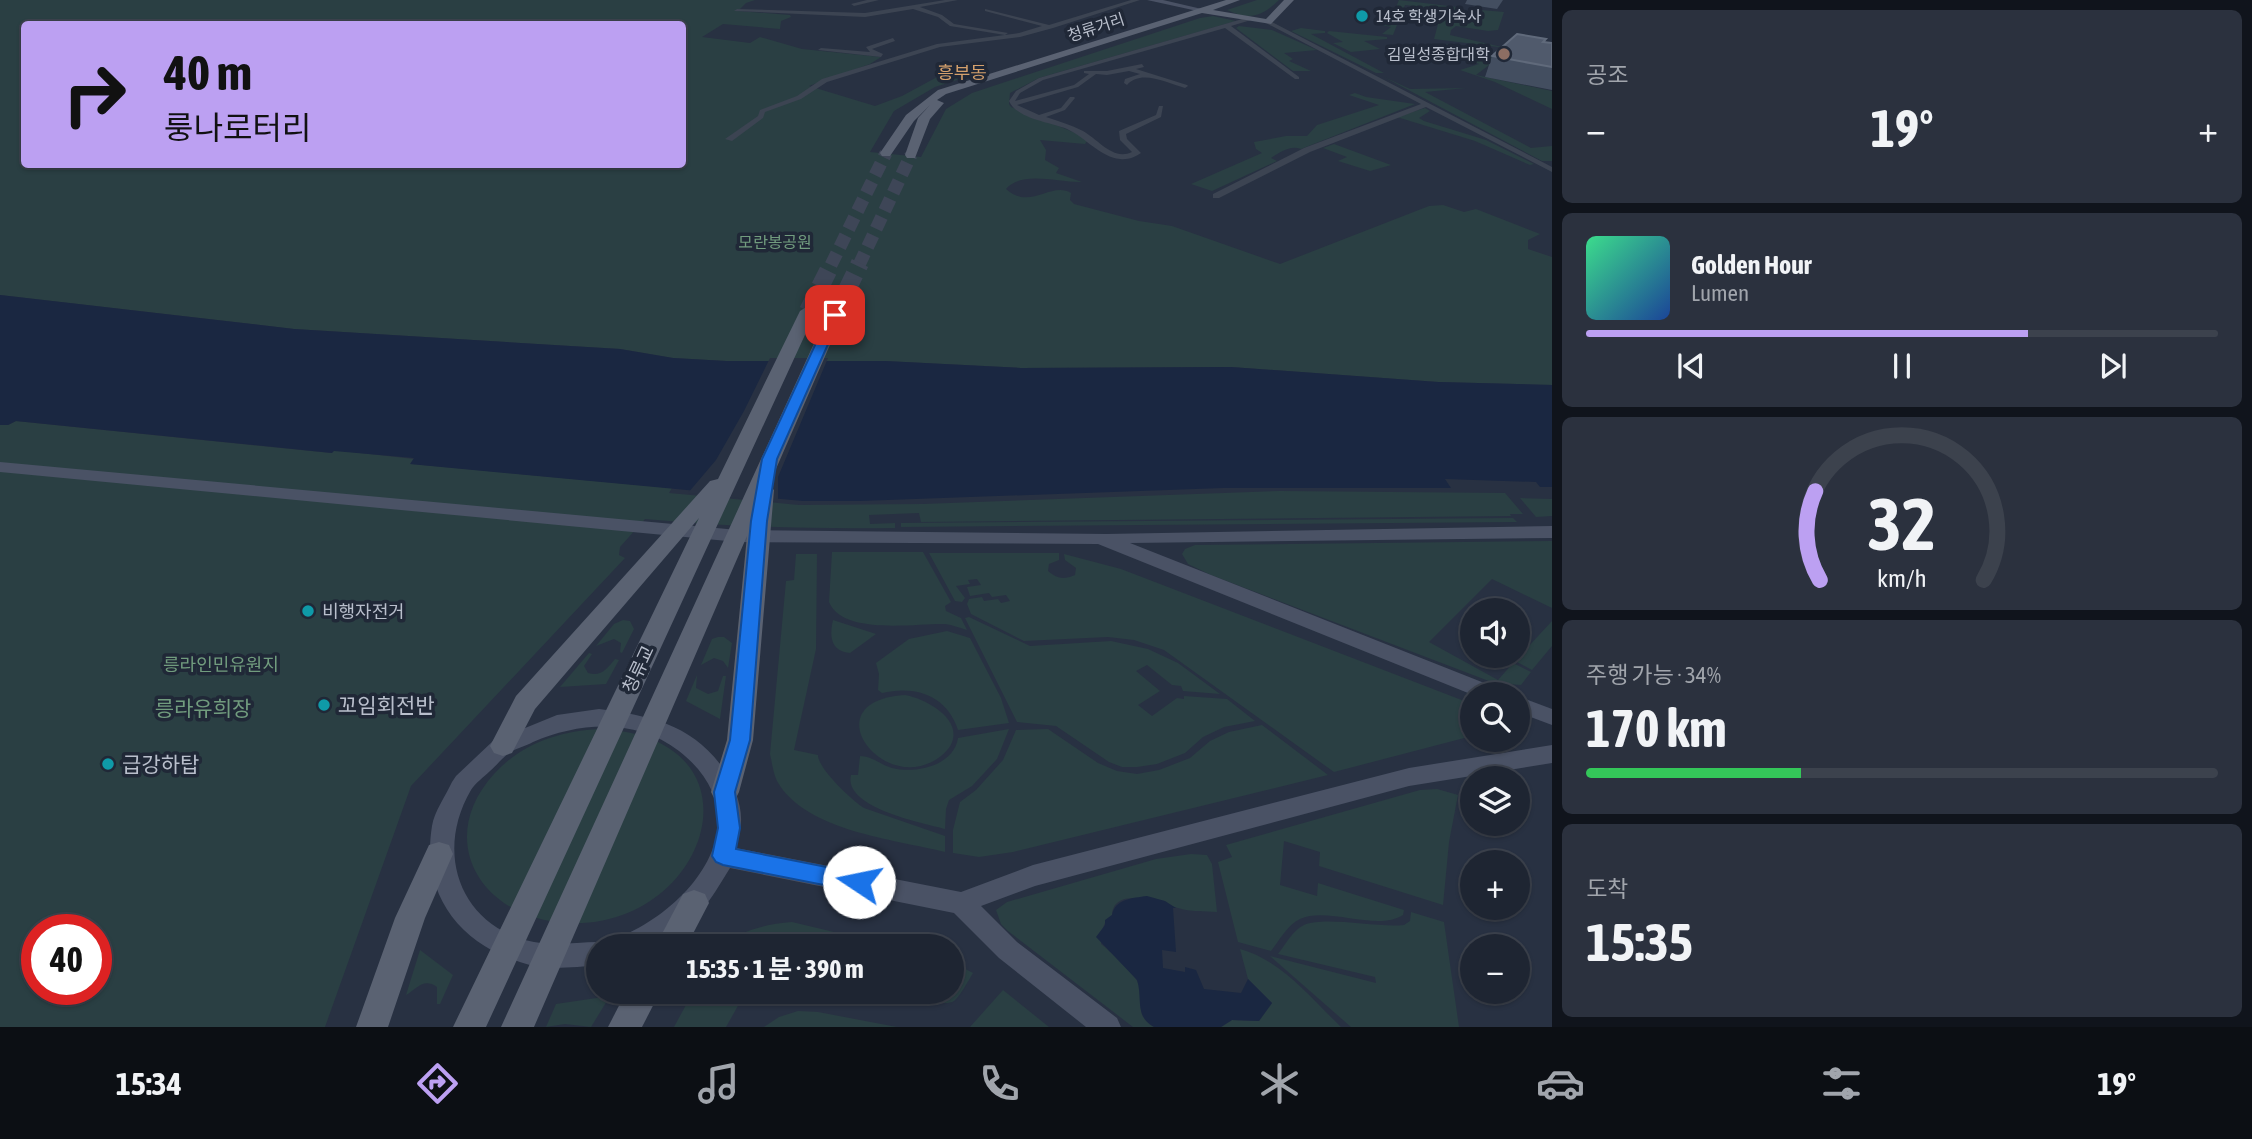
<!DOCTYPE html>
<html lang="ko">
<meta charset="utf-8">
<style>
:root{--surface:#1e2532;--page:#2b313e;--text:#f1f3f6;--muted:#a1a5ac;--line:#3c424d;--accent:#bca0f2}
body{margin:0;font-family:"Asap Condensed","Noto Sans KR",sans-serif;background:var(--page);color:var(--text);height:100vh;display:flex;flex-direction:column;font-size:26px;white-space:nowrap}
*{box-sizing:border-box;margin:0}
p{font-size:23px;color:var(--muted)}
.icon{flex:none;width:38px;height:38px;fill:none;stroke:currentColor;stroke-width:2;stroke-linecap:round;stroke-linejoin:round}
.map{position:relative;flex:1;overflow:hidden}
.panel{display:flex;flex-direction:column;gap:10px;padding:10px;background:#10141c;width:700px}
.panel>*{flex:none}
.top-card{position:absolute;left:21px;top:21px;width:665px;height:147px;border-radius:7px;box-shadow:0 2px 5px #0004,0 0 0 2px var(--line);background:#bca0f2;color:#111;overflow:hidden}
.fabs{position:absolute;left:1460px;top:598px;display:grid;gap:14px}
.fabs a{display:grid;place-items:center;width:70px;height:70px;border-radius:50%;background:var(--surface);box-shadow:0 2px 5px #0004,0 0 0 2px var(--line);font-size:35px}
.speed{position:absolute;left:21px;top:914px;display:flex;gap:14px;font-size:35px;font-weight:700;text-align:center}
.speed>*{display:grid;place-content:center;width:91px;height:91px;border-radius:50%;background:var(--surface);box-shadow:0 2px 5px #0004,0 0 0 2px var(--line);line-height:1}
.speed .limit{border:10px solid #d22;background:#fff;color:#111}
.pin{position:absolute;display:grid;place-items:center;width:60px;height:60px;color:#fff;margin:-30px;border-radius:14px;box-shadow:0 4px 10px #0006}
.me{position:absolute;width:77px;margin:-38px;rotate:281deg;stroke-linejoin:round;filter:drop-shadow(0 0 5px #0008)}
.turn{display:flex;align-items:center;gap:24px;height:147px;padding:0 28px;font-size:32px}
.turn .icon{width:91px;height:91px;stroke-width:2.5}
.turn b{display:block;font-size:49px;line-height:60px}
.big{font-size:52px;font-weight:700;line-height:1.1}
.panel .widget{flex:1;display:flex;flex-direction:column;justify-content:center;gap:10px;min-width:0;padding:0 24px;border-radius:10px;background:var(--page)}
.panel .dial{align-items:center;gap:0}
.dial svg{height:182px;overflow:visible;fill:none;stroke:var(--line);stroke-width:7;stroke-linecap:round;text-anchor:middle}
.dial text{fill:var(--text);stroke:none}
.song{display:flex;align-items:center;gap:21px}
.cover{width:84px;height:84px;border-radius:10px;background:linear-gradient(135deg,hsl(150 70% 55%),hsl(220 70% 35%))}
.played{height:7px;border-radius:4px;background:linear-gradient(90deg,var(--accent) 70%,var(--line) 70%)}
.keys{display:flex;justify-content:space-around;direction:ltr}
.heat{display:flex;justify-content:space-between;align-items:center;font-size:38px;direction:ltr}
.charge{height:10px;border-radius:5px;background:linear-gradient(90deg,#34c759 34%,var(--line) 0)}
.trip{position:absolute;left:586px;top:934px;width:378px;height:70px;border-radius:35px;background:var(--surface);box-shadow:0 2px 5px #0004,0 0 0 2px var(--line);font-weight:700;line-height:70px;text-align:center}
.dock{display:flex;height:112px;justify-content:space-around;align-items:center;background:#0c0f14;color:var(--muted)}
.dock .icon{width:49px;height:49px}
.dock .active{color:var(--accent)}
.dock b{font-size:32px;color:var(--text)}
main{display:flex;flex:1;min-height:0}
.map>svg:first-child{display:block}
</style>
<main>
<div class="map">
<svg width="1552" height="1027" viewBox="0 0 1552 1027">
<rect width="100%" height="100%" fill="#283142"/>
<!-- green -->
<g fill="#2a3f43" fill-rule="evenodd">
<path d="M0,0H755L746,3L738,11L790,15L791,17L781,21L780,29L723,24L702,37L750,43L760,37L802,49L881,57L870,64L809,86L875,106L902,96L939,76L971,68L977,62L987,64L988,67L982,72L935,87L894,111L870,152L921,157L946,109L972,93L1200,18L1213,16L1236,21L1039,78L1010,93L1009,104L1011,107L1078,134L1087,141L1085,144L1040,140L1046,150L1045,160L1059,168L1056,173L1082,182C1059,183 1022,170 1006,189C1030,211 1051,181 1071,193L1070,200L1074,204L1139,221L1172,226L1280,264L1429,206L1443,205L1464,212L1476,209L1540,234L1528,240V249L1552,257V385L1438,382L1231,367L1021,368L885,361H726L673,358L620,349L294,329L0,295ZM24,24H682V164H24Z"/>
<path d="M1257,0H1279C1262,16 1250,21 1227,10Z"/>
<polygon points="1399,0 1457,7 1455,11 1468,12 1470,9 1504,12 1498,30 1488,31 1456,26 1451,30 1450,35 1506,48 1434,39 1438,24 1435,23 1441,21 1445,10 1405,5 1399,20 1392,23 1397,25 1393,35 1382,34 1391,27 1382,25 1392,17"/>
<polygon points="1239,26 1272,30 1317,50 1284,53 1293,59 1289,61 1311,71 1293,71 1236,28"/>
<polygon points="1301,28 1325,31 1325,33 1311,34 1384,73 1376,73 1291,31"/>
<polygon points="1329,31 1387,37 1387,39 1364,41 1380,49 1351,52 1333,43 1343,42 1327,33"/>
<polygon points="1434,44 1447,44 1497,59 1476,75 1552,91 1552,109 1495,82 1460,70 1479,64"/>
<polygon points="1384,77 1410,89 1466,88 1425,92 1531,148 1552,146 1552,161 1542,161"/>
<path d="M1355,93L1366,97L1415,104L1301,149C1290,145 1281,152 1271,158L1277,161L1212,191L1191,184L1262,153L1256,149L1254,142L1286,136H1307L1317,125L1379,105L1349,95Z"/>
<polygon points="1425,108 1430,111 1419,118 1424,121 1486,140 1534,164 1530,165 1475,141 1397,117"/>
<polygon points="1334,144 1391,165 1370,171 1338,161 1347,157 1323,148"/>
<path d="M16,421L331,453L334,450L414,459L411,464L672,488L669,493L799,505L923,504L1280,491L1505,493L1523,514H1510L1511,516L921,522L919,513L869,515L870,524L895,523V528C811,529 728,527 645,519L620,547L619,555L625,558L411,786L325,1027H0V425H8ZM37,929H96V989H37Z"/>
<polygon points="1520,498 1552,499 1552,516 1536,517"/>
<polygon points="1513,518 1517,522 901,527 901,523"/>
<polygon points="1552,541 1552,608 1492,579 1429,642 1498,680 1513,663 1531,672 1521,685 1494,683 1211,575 1188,564 1182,554 1185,549 1195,545"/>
<path d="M832,552H923L951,602L945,606L946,611L961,618L967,630C960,628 953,625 945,624C917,623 843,636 829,602Z"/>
<path d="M929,553H1059V560L1049,564L1048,571C1057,579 1064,580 1075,575L1076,568L1065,560L1064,554L1121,569L1472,704V736L1334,772L1164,650L1134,640L1108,637L1024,641L971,614L967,604L969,599L982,597L984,601L998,599L1001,603L1010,601L1006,595L992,597L989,593L970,596L967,587L981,585L977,579L968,580L970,584L956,586L965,598L962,602L955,601Z"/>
<path d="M796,554H817L816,649L794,750L818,755C817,767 851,800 864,808L945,836V852C893,839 805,831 777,781C773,773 772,762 770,754L786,581L794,580Z"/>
<polygon points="969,617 1030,646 1111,641 1148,649 1178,663 1220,694 1183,691 1181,686 1172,685 1147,665 1136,671 1160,691 1138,705 1152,716 1177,698 1184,699 1184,696 1227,699 1255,721 1224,727 1203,737 1185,753 1157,764 1137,767 1122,767 1109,762 1056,726 1017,722 965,618"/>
<polygon points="623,620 630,621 634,629 622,653 620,652 621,643 614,639 596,646 614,624"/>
<path d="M833,620L876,634L850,653C831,651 829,637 833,620Z"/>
<polygon points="1552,621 1552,646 1532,670 1515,661"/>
<path d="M947,631L970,638L1001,698L1009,723L958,730C947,695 915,685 882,693L878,690L879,674L876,663L909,639Z"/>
<polygon points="718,637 724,637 732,643 728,668 723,661 714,658 701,665 712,639"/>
<path d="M589,653L592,654L584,666L588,673C601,677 607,669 615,659L619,660L606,684L560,687Z"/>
<polygon points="697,675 696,688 708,694 718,691 723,676 726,676 720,719 686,701"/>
<path d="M905,695C932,700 975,728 941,756C885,800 809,701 905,695Z"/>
<polygon points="1262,725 1328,775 1013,852 979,857 953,853 953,830 960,802 976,790 1003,760 1016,730 1048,729 1098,763 1117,771 1137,774 1159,770 1190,758 1210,741 1229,732"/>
<path d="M599,729C776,737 705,940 557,922C478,913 436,838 494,774C521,744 559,731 599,729Z"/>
<path d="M1009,729L997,759L972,786L949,800L946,809L945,829C923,823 843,808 851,775H858L860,756C872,756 881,765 892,768C915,774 954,766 958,738Z"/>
<path d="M1437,789L1458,795L1449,842L1443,905L1319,866L1320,852L1284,841L1280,885L1317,896L1318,883L1404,910L1403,915C1377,932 1328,906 1300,919C1288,924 1279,941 1271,951L1238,942L1218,862L1232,857L1226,845L1420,790Z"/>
<path d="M1191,854L1207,855L1212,864L1217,912C1205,911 1190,912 1178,908C1164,904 1114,884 1112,915C1102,922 1102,933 1101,944C1110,951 1135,975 1139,984C1146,1001 1132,1014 1154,1027H1133L1008,931L1001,924L996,910L1007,902L1156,859Z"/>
<path d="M1411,912L1444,922L1459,1027H1351L1270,956L1376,983L1375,977L1278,954C1285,945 1293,930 1304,925C1326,916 1377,928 1404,925L1410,921Z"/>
<path d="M792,922L897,947H716C741,932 762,924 792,922Z"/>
<path d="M1240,949C1281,960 1311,998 1341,1027H1221L1232,1020L1259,1021L1272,1003L1248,979Z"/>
<path d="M420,950L453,975L440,1004H437V987C423,977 416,990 406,995Z"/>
<path d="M952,962L973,973C968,981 961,995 954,1001C944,1008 902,995 889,992H952Z"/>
<polygon points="1003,990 1049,1027 970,1027"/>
<polygon points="693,992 756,992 739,1004 726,1027 674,1027"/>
<polygon points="610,996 591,1027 565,1024 546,1027 556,1004"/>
<polygon points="798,1011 818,1012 897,1027 764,1027 779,1017"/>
</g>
<!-- water -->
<g fill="#1a2741">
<polygon points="0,295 294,329 620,349 673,358 726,361 885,361 1021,368 1231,367 1438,382 1552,385 1552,487 1540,487 1536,482 1445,479 1451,488 1223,488 860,501 803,501 410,464 414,458 334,451 332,453 16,421 8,425 0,425"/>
<path d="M1147,896L1165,901L1176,908H1173L1176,952L1162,950L1163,968L1185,972V967L1196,970L1204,989L1241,993L1248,979L1272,1003L1259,1021L1232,1020L1221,1027H1154C1134,1016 1143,999 1137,980L1096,937L1105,925V920L1112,915C1115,899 1132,898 1147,896Z"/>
</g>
<!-- pier -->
<polygon fill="#283142" points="770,358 828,358 778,477 778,502 688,493 716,460 744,411"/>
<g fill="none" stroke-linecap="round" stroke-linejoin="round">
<!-- primary-tunnel-far1 -->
<g stroke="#3e4657" stroke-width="13" stroke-dasharray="13 7" stroke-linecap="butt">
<polyline points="831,265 886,153"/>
<polyline points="859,265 911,155"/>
</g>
<!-- primary-tunnel -->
<g stroke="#3e4657" stroke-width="18" stroke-dasharray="18 9" stroke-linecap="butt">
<polyline points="808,311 832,263"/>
<polyline points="835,315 860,263"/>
</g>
<!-- street -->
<g fill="#3c4452" fill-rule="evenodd">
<polygon points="867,0 879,0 854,6 851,4"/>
<polygon points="945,0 958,0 920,7 942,15 954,24 1008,33 1005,35 950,26 938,17 913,9 865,17 734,11 737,9 865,13"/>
<polygon points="1131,0 1140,0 1053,28 1020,37 940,47 827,82 801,99 765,112 763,118 732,141 725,139 758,116 760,110 797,96 822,79 937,44 1019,33 1042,26 985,11 985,9 1049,25"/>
<path d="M1249,17L1251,20L1231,26L1299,77V79H1295L1225,28L1043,80L1020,93L1015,101L1074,85L1089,74L1084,73V71H1107L1142,64L1144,67L1136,69L1187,85L1188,86L1185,88C1167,83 1141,69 1127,85L1124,83L1125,79L1140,74L1129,71L1107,75L1096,74L1078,87L1017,105L1039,115L1061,108L1070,97H1074L1075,98L1065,110L1046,117C1058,121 1071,125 1083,131C1099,140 1113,161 1132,152L1120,140L1119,131L1156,115L1159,106H1163L1161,117L1126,134L1127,139L1141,153C1135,157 1128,160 1120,159C1100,157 1085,137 1067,129C1049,122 1017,119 1009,101L1016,91L1039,78Z"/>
<polygon points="1266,21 1270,21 1552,167 1552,172 1426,107 1310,152 1219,198 1213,198 1213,194 1304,148 1421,104 1266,23"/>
<polygon points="893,38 895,41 872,49 883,54 881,57 818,50 821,48 870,52 866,47"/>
</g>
<!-- secondary -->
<g fill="#4a5265" fill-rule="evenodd">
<polygon points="1147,0 1163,0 1206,10 1202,12"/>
<polygon points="0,462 738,530 1106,534 1552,526 1552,538 1130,543 1502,690 1505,695 1473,695 1098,544 738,542 0,472"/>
<polygon points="1517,696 1552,709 1552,725 1517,712"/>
<path d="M599,709C652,716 694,725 725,771C734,785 742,805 741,822C741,830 738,840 736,848L961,892L1033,865L1409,768L1552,745V763L1409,786L1035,886L981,906L1017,942L1117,1018L1121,1027H1086L999,958L954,913L730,868C712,897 691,935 655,946C643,950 624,947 611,947L615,939C693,909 765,818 679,751C636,718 580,722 533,742C526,746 516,748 509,753C502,758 496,766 490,771C484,777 475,783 471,790C434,853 460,927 534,942C554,946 578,942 598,942L607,946L598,947V966C579,966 553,970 534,966C465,950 420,899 432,826C434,812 446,795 452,782L456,776L493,741L557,715Z"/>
</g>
<!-- primary -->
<g fill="#5a6272" fill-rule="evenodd">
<polygon points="1226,0 1240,0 1213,10 1266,19 1284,0 1294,0 1271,24 1202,13 946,94 937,100 944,103 930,119 915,158 907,158 905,155 918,118 930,105 914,121 890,156 882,156 880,153 906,115 938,90"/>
<polygon points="808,306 816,311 486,1027 453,1027 699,518 535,709 512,753 503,756 494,753 490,746 516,696 710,481 718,479 800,311"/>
<polygon points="835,310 843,315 769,485 774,490 753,740 739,792 735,800 725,803 715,800 711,792 727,740 747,536 534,1027 501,1027 827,315"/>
<polygon points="439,842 449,845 453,854 425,918 388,1027 356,1027 395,918 429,845"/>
<polygon points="694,890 705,894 709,903 686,947 655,947 683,894"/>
<polygon points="626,992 660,992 642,1027 608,1027"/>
</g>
</g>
<!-- wall -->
<g fill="#434e60">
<polygon points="1467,0 1503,0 1497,9 1465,4"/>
<polygon points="1546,39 1545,42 1552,43 1552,90 1485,77 1492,56"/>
</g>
<!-- building -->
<polygon fill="#505a6c" stroke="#606a7b" stroke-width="2" points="1517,34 1546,39 1543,42 1552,43 1552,67 1492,56"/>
<!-- route -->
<polygon fill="#1a73e8" stroke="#114b97" stroke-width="2" points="835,311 841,315 777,459 767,521 750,740 735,792 740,828 736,849 867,875 870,882 867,889 859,892 723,865 716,862 712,856 718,828 714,792 730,740 751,521 762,459 829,315"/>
<!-- markers -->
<g fill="#0f9aa8" stroke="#202837" stroke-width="2.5">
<circle cx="1362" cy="16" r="7"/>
<circle cx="308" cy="611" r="7"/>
<circle cx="324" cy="705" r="7"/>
<circle cx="108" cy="764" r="7"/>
</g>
<circle fill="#8d6e63" stroke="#202837" stroke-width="2.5" cx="1504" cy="54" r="7"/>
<g text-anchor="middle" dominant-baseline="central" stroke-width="7" stroke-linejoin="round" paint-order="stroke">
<!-- far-poi labels -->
<g font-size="16" fill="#b9bfcc" stroke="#202837" text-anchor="start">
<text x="1376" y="16">14호 학생기숙사</text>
<text x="1490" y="54" text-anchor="end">김일성종합대학</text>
</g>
<!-- far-street labels -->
<g font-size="16" fill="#b9bfcc" stroke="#202837">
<text transform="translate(1096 27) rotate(-18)">청류거리</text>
</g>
<!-- far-park labels -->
<g font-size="16" fill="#719c7e" stroke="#202837">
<text x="775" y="242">모란봉공원</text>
</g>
<!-- far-quarter labels -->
<g font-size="18" fill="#d4a06c" stroke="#202837">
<text x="962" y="72">흥부동</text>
</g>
<!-- poi labels -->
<g font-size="18" fill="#b9bfcc" stroke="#202837" text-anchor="start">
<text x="322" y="611">비행자전거</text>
</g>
<!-- park labels -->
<g font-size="18" fill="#719c7e" stroke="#202837">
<text x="221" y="664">릉라인민유원지</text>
</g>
<!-- street labels -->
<g font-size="18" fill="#b9bfcc" stroke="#202837">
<text transform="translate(638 669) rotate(-65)">청류교</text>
</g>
<!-- near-poi labels -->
<g font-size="21" fill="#b9bfcc" stroke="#202837" text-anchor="start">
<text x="338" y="705">꼬임회전반</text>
<text x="122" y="764">급강하탑</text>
</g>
<!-- near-park labels -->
<g font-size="21" fill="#719c7e" stroke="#202837">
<text x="203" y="708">릉라유희장</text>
</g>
</g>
</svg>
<div class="fabs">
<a><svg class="icon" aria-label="sound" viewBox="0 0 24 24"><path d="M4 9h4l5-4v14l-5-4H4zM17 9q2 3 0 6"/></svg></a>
<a><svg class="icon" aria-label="search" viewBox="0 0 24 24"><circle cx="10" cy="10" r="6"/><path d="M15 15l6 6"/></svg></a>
<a><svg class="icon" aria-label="layers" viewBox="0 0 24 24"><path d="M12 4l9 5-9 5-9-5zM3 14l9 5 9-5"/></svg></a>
<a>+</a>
<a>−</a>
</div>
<div class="speed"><div class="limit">40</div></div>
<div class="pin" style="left:835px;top:315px;background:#d93025"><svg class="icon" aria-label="arrive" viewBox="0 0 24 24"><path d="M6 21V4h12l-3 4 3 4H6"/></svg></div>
<svg class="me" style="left:859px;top:882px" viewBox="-20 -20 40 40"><circle r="19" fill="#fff"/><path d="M0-13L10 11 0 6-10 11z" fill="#1a73e8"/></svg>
<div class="trip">15:35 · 1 분 · 390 m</div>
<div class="top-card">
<div class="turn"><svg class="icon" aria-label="right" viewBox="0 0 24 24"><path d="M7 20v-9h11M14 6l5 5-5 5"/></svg><div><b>40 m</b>룽나로터리</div></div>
</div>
</div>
<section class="panel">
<div class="widget"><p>공조</p>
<div class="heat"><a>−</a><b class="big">19°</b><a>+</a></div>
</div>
<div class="widget">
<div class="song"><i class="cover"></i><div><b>Golden Hour</b><p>Lumen</p></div></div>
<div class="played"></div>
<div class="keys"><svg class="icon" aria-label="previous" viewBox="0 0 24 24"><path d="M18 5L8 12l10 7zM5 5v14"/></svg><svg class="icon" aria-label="pause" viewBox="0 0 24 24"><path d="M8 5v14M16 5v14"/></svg><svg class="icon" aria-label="next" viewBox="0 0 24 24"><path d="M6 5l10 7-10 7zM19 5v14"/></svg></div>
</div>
<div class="widget dial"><svg viewBox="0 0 100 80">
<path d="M14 69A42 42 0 1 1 86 69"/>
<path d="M14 69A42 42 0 0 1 12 30" stroke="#bca0f2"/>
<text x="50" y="56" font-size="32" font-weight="700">32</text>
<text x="50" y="72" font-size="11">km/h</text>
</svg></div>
<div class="widget"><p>주행 가능 · 34%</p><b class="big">170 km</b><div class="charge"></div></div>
<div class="widget"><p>도착</p><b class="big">15:35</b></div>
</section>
</main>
<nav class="dock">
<b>15:34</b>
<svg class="icon active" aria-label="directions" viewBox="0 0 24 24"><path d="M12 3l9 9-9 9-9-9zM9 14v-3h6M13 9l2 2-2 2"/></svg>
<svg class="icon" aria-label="music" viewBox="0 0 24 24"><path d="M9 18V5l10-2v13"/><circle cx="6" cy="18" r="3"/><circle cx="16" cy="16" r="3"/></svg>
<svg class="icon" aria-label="phone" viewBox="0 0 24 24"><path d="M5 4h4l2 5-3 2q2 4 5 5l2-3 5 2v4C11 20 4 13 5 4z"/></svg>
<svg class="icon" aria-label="climate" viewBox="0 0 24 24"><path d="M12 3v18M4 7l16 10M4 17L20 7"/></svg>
<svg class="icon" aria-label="car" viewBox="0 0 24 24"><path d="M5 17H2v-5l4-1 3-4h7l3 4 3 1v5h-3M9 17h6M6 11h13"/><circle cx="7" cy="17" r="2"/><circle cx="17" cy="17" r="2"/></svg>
<svg class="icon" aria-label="filters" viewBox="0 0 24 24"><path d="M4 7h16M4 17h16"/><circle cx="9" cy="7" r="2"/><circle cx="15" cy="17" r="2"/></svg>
<b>19°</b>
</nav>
